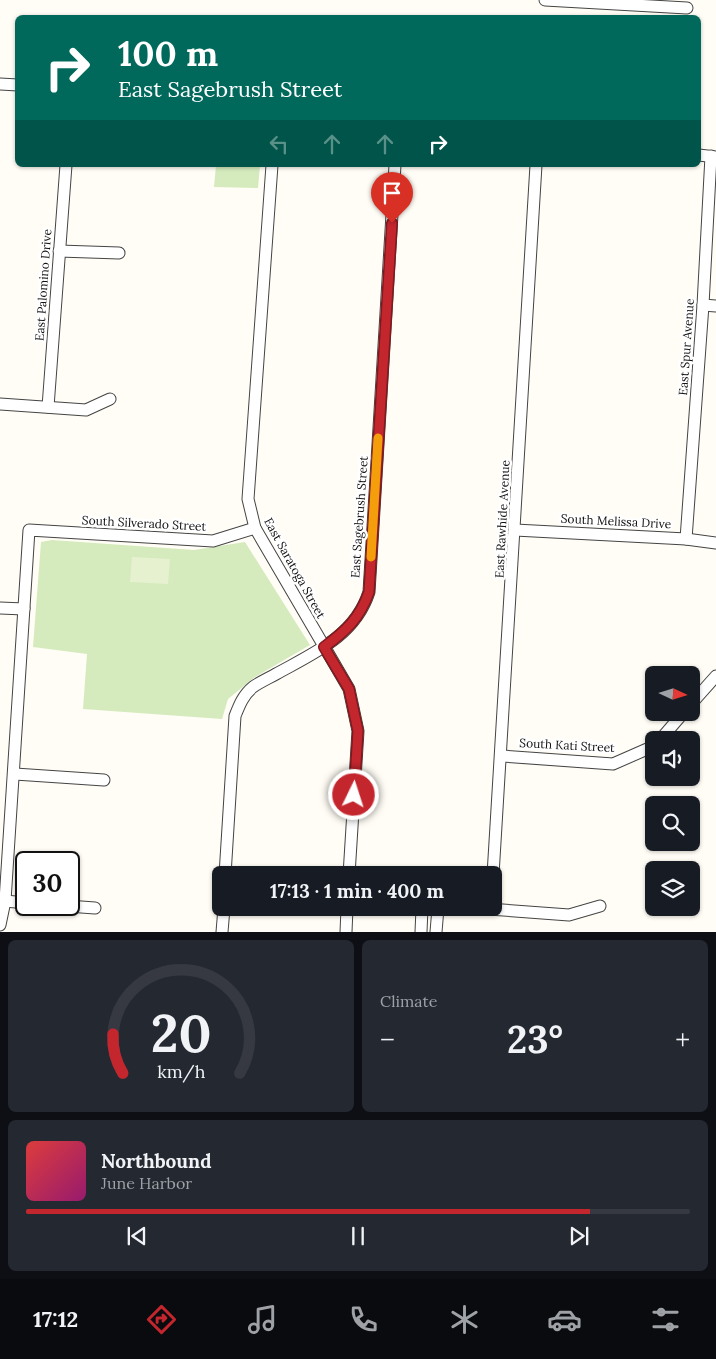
<!DOCTYPE html>
<meta charset="utf-8">
<style>
:root{--surface:#171b24;--page:#242831;--text:#f1f3f6;--muted:#9ea1a6;--line:#363941;--accent:#c4262e}
body{margin:0;font-family:Lora,serif;background:var(--page);color:var(--text);height:100vh;display:flex;flex-direction:column;font-size:19px;white-space:nowrap}
*{box-sizing:border-box;margin:0}
p{font-size:16px;color:var(--muted)}
.icon{flex:none;width:28px;height:28px;fill:none;stroke:currentColor;stroke-width:2;stroke-linecap:round;stroke-linejoin:round}
.map{position:relative;height:932px;overflow:hidden}
.sheet{display:flex;flex-direction:column;gap:8px;padding:8px;background:#0d0f14;flex:1}
.sheet>*{flex:none}
.hud{position:absolute;left:15px;top:15px;width:686px;height:152px;border-radius:8px;box-shadow:0 1px 4px #0004;background:#00695c;color:#fff;overflow:hidden}
.needle{width:32px;rotate:94deg}
.buttons{position:absolute;left:645px;top:666px;display:grid;gap:10px}
.buttons a{display:grid;place-items:center;width:55px;height:55px;border-radius:8px;background:var(--surface);box-shadow:0 1px 4px #0004;font-size:25px}
.speed{position:absolute;left:15px;top:851px;display:flex;gap:10px;font-size:25px;font-weight:700;text-align:center}
.speed>*{display:grid;place-content:center;width:65px;height:65px;border-radius:50%;background:var(--surface);box-shadow:0 1px 4px #0004;line-height:1}
.speed .limit{border:2px solid #111;border-radius:8px;background:#fff;color:#111}
.pin{position:absolute;display:grid;place-items:center;width:42px;height:42px;color:#fff;margin:-51px -21px;border-radius:50% 50% 50% 0;rotate:-45deg;box-shadow:0 0 5px #0007}
.pin .icon{rotate:45deg}
.me{position:absolute;width:55px;margin:-28px;rotate:4deg;stroke-linejoin:round;filter:drop-shadow(0 0 4px #0008)}
.turn{display:flex;align-items:center;gap:18px;height:105px;padding:0 20px;font-size:22px}
.turn .icon{width:65px;height:65px;stroke-width:2.5}
.turn b{display:block;font-size:35px;line-height:42px}
.lanes{display:flex;align-items:center;height:48px;padding:0 20px;background:#0003;justify-content:center;gap:25px;direction:ltr}
.lanes .off{opacity:.35}
.big{font-size:38px;font-weight:700;line-height:1.1}
.sheet .card{flex:1;display:flex;flex-direction:column;justify-content:center;gap:8px;min-width:0;padding:0 18px;border-radius:8px;background:var(--page)}
.sheet .dial{align-items:center;gap:0}
.dial svg{height:130px;overflow:visible;fill:none;stroke:var(--line);stroke-width:7;stroke-linecap:round;text-anchor:middle}
.dial text{fill:var(--text);stroke:none}
.song{display:flex;align-items:center;gap:15px}
.cover{width:60px;height:60px;border-radius:8px;background:linear-gradient(135deg,hsl(0 70% 55%),hsl(320 70% 35%))}
.played{height:5px;border-radius:2px;background:linear-gradient(90deg,var(--accent) 85%,var(--line) 85%)}
.keys{display:flex;justify-content:space-around;direction:ltr}
.heat{display:flex;justify-content:space-between;align-items:center;font-size:28px;direction:ltr}
.sheet .tiles{flex:1;display:grid;gap:8px;grid-template-columns:1fr 1fr}
.card:last-child{grid-column:span 2}
.trip{position:absolute;left:212px;top:866px;width:290px;height:50px;border-radius:8px;background:var(--surface);box-shadow:0 1px 4px #0004;font-weight:700;line-height:50px;text-align:center}
.tabs{display:flex;height:80px;justify-content:space-around;align-items:center;background:#090b0e;color:var(--muted)}
.tabs .icon{width:35px;height:35px}
.tabs .active{color:var(--accent)}
.tabs b{font-size:22px;color:var(--text)}
.map>svg:first-child{display:block}
</style>
<div class="map">
<svg width="716" height="932" viewBox="0 0 716 932">
<rect width="100%" height="100%" fill="#fffdf5"/>
<!-- green -->
<g fill="#d5ebbd">
<polygon points="216,165 260,165 258,188 214,187"/>
<polygon points="52,540 194,550 245,542 310,645 255,677 228,699 222,719 83,709 87,654 33,647 41,542"/>
</g>
<!-- pitch -->
<polygon fill="#e6f2cf" points="132,557 170,559 168,584 130,582"/>
<g fill="none" stroke-linecap="round" stroke-linejoin="round">
<defs>
<g id="street">
<polyline points="545,0 687,8"/>
<polyline points="0,84 18,85"/>
<polyline points="699,155 716,157"/>
<polyline points="272,165 248,499 255,528 349,689 358,731 349,875"/>
<polyline points="59,251 119,253"/>
<polyline points="703,305 716,306"/>
<polyline points="0,404 86,410 110,399"/>
<polyline points="48,407 66,165"/>
<polyline points="515,530 686,539 716,543"/>
<polyline points="686,539 703,305 711,156"/>
<polyline points="0,608 24,609"/>
<polyline points="691,704 716,676"/>
<polyline points="660,740 684,712"/>
<polyline points="502,756 613,764 654,746"/>
<polyline points="15,774 104,780"/>
<path d="M225,875L235,716C239,706 243,695 253,687C260,682 269,678 276,674C314,653 355,636 369,592L395,165"/>
<polyline points="493,875 536,165"/>
<polyline points="5,901 26,903"/>
<polyline points="54,905 95,908"/>
<polyline points="475,908 569,915 600,906"/>
<polyline points="0,925 5,901 29,530 213,541 255,528"/>
<polyline points="222,932 224,908"/>
<polyline points="346,932 347,908"/>
<polyline points="421,932 422,908"/>
<polyline points="436,932 438,908"/>
</g>
</defs>
<!-- street casing -->
<use href="#street" stroke="#444" stroke-width="13"/>
<!-- street -->
<use href="#street" stroke="#fff" stroke-width="11"/>
</g>
<g fill="none" stroke-linecap="round" stroke-linejoin="round">
<defs>
<path id="route" d="M354,795L358,731L349,689L324,647C346,631 360,618 369,592L392,223"/>
</defs>
<!-- route casing -->
<use href="#route" stroke="#7f191e" stroke-width="12"/>
<!-- route -->
<use href="#route" stroke="#c4262e" stroke-width="9"/>
<!-- slow -->
<polyline stroke="#f59e0b" stroke-width="9" points="371,557 378,438"/>
</g>
<g text-anchor="middle" dominant-baseline="central" stroke-width="5" stroke-linejoin="round" paint-order="stroke">
<!-- street labels -->
<g font-size="12" fill="#111" stroke="#fff">
<text transform="translate(43 285) rotate(-86)">East Palomino Drive</text>
<text transform="translate(686 347) rotate(-86)">East Spur Avenue</text>
<text transform="translate(359 517) rotate(-86)">East Sagebrush Street</text>
<text transform="translate(502 519) rotate(-87)">East Rawhide Avenue</text>
<text transform="translate(616 521) rotate(3)">South Melissa Drive</text>
<text transform="translate(144 523) rotate(3)">South Silverado Street</text>
<text transform="translate(295 568) rotate(61)">East Saratoga Street</text>
<text transform="translate(567 745) rotate(3)">South Kati Street</text>
</g>
</g>
</svg>
<div class="buttons">
<a><svg class="needle" viewBox="-14 -14 28 28"><path d="M0-13l5 13h-10z" fill="#e53935"/><path d="M0 13l5-13h-10z" fill="#9ea1a6"/></svg></a>
<a><svg class="icon" aria-label="sound" viewBox="0 0 24 24"><path d="M4 9h4l5-4v14l-5-4H4zM17 9q2 3 0 6"/></svg></a>
<a><svg class="icon" aria-label="search" viewBox="0 0 24 24"><circle cx="10" cy="10" r="6"/><path d="M15 15l6 6"/></svg></a>
<a><svg class="icon" aria-label="layers" viewBox="0 0 24 24"><path d="M12 4l9 5-9 5-9-5zM3 14l9 5 9-5"/></svg></a>
</div>
<div class="speed"><div class="limit">30</div></div>
<div class="pin" style="left:392px;top:223px;background:#d93025"><svg class="icon" aria-label="arrive" viewBox="0 0 24 24"><path d="M6 21V4h12l-3 4 3 4H6"/></svg></div>
<svg class="me" style="left:354px;top:795px" viewBox="-20 -20 40 40"><circle r="17" fill="#c4262e" stroke="#fff" stroke-width="3"/><path d="M0-11L8 9 0 5-8 9z" fill="#fff"/></svg>
<div class="trip">17:13 · 1 min · 400 m</div>
<div class="hud">
<div class="turn"><svg class="icon" aria-label="right" viewBox="0 0 24 24"><path d="M7 20v-9h11M14 6l5 5-5 5"/></svg><div><b>100 m</b>East Sagebrush Street</div></div>
<div class="lanes"><svg class="icon off" aria-label="left" viewBox="0 0 24 24"><path d="M17 20v-9H6M10 6l-5 5 5 5"/></svg><svg class="icon off" aria-label="ahead" viewBox="0 0 24 24"><path d="M12 20V5M6 11l6-6 6 6"/></svg><svg class="icon off" aria-label="ahead" viewBox="0 0 24 24"><path d="M12 20V5M6 11l6-6 6 6"/></svg><svg class="icon" aria-label="right" viewBox="0 0 24 24"><path d="M7 20v-9h11M14 6l5 5-5 5"/></svg></div>
</div>
</div>
<section class="sheet">
<div class="tiles">
<div class="card dial"><svg viewBox="0 0 100 80">
<path d="M14 69A42 42 0 1 1 86 69"/>
<path d="M14 69A42 42 0 0 1 8 45" stroke="#c4262e"/>
<text x="50" y="56" font-size="32" font-weight="700">20</text>
<text x="50" y="72" font-size="11">km/h</text>
</svg></div>
<div class="card"><p>Climate</p>
<div class="heat"><a>−</a><b class="big">23°</b><a>+</a></div>
</div>
<div class="card">
<div class="song"><i class="cover"></i><div><b>Northbound</b><p>June Harbor</p></div></div>
<div class="played"></div>
<div class="keys"><svg class="icon" aria-label="previous" viewBox="0 0 24 24"><path d="M18 5L8 12l10 7zM5 5v14"/></svg><svg class="icon" aria-label="pause" viewBox="0 0 24 24"><path d="M8 5v14M16 5v14"/></svg><svg class="icon" aria-label="next" viewBox="0 0 24 24"><path d="M6 5l10 7-10 7zM19 5v14"/></svg></div>
</div>
</div>
</section>
<nav class="tabs">
<b>17:12</b>
<svg class="icon active" aria-label="directions" viewBox="0 0 24 24"><path d="M12 3l9 9-9 9-9-9zM9 14v-3h6M13 9l2 2-2 2"/></svg>
<svg class="icon" aria-label="music" viewBox="0 0 24 24"><path d="M9 18V5l10-2v13"/><circle cx="6" cy="18" r="3"/><circle cx="16" cy="16" r="3"/></svg>
<svg class="icon" aria-label="phone" viewBox="0 0 24 24"><path d="M5 4h4l2 5-3 2q2 4 5 5l2-3 5 2v4C11 20 4 13 5 4z"/></svg>
<svg class="icon" aria-label="climate" viewBox="0 0 24 24"><path d="M12 3v18M4 7l16 10M4 17L20 7"/></svg>
<svg class="icon" aria-label="car" viewBox="0 0 24 24"><path d="M5 17H2v-5l4-1 3-4h7l3 4 3 1v5h-3M9 17h6M6 11h13"/><circle cx="7" cy="17" r="2"/><circle cx="17" cy="17" r="2"/></svg>
<svg class="icon" aria-label="filters" viewBox="0 0 24 24"><path d="M4 7h16M4 17h16"/><circle cx="9" cy="7" r="2"/><circle cx="15" cy="17" r="2"/></svg>
</nav>
